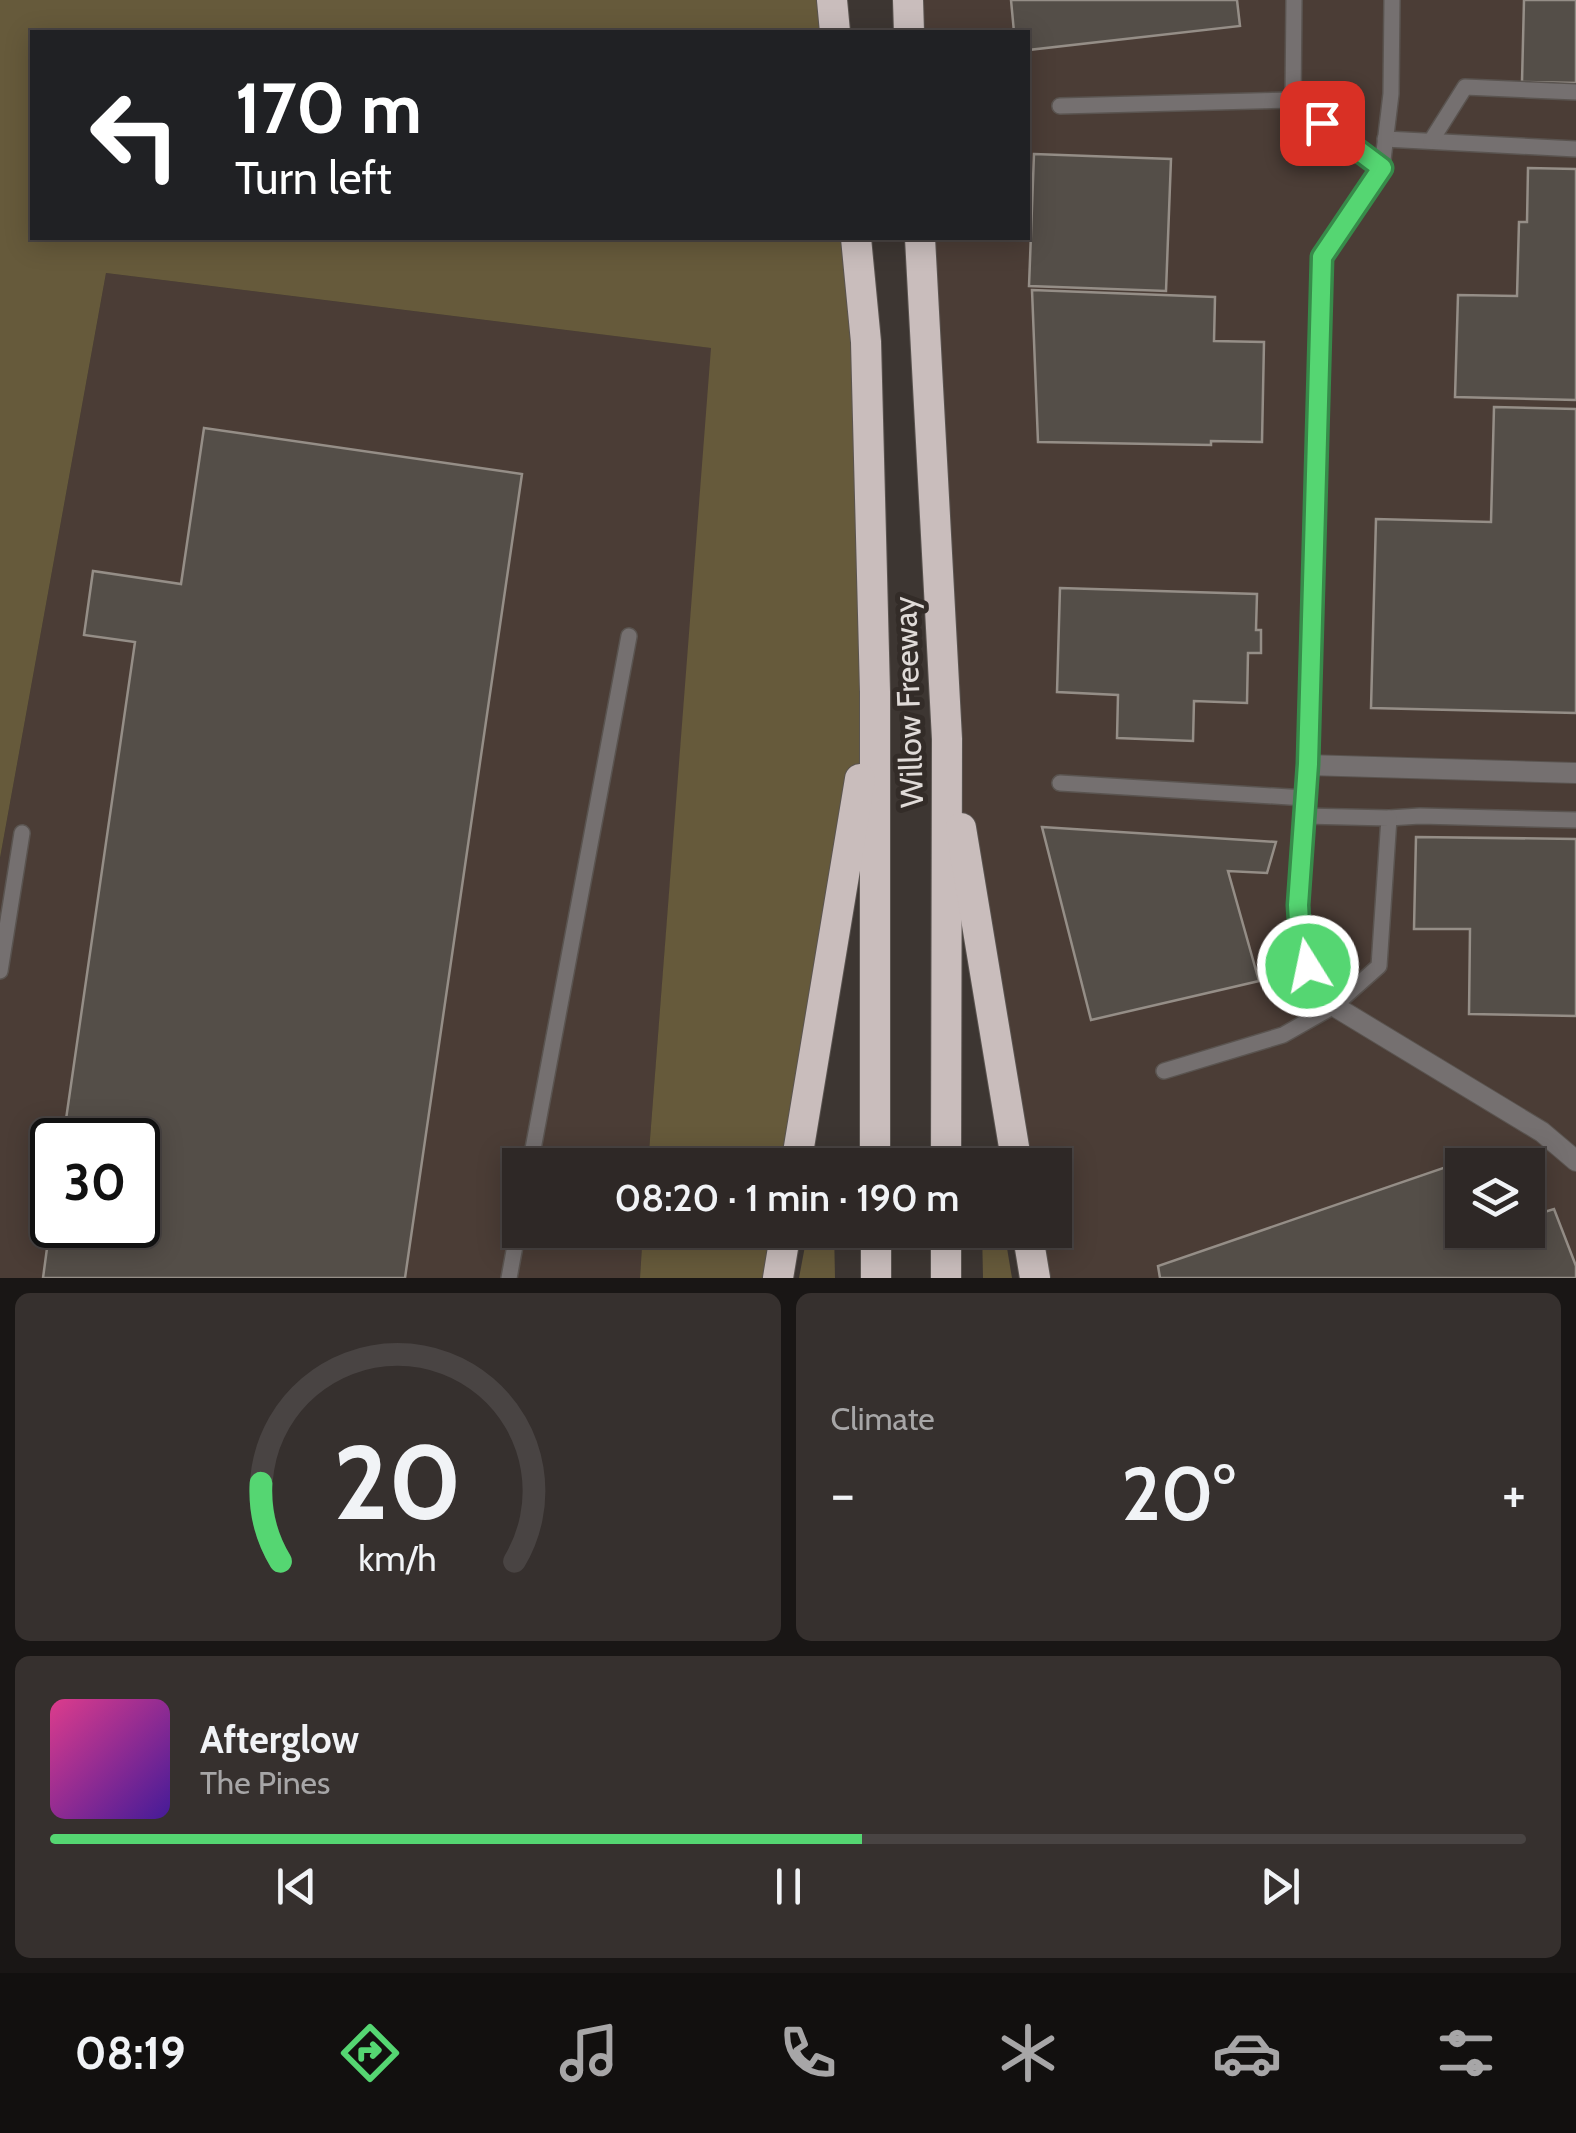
<!DOCTYPE html>
<meta charset="utf-8">
<style>
:root{--surface:#2e2826;--page:#36302e;--text:#f1f3f6;--muted:#a7a6a7;--line:#494443;--accent:#55d672}
body{margin:0;font-family:Cabin,sans-serif;background:var(--page);color:var(--text);height:100vh;display:flex;flex-direction:column;font-size:38px;white-space:nowrap}
*{box-sizing:border-box;margin:0}
p{font-size:32px;color:var(--muted)}
.icon{flex:none;width:55px;height:55px;fill:none;stroke:currentColor;stroke-width:2;stroke-linecap:round;stroke-linejoin:round}
.map{position:relative;height:1278px;overflow:hidden}
.sheet{display:flex;flex-direction:column;gap:15px;padding:15px;background:#191615;flex:1}
.sheet>*{flex:none}
.top-card{position:absolute;left:30px;top:30px;width:1000px;height:210px;border-radius:0px;box-shadow:0 5px 25px #0003,0 0 0 2px var(--line);background:#202124;color:#fff;overflow:hidden}
.buttons{position:absolute;left:1445px;top:1148px;display:grid;gap:20px}
.buttons a{display:grid;place-items:center;width:100px;height:100px;border-radius:0px;background:var(--surface);box-shadow:0 5px 25px #0003,0 0 0 2px var(--line);font-size:50px}
.speed{position:absolute;left:30px;top:1118px;display:flex;gap:20px;font-size:50px;font-weight:700;text-align:center}
.speed>*{display:grid;place-content:center;width:130px;height:130px;border-radius:50%;background:var(--surface);box-shadow:0 5px 25px #0003,0 0 0 2px var(--line);line-height:1}
.speed .limit{border:5px solid #111;border-radius:15px;background:#fff;color:#111}
.pin{position:absolute;display:grid;place-items:center;width:85px;height:85px;color:#fff;margin:-42px;border-radius:20px;box-shadow:0 5px 15px #0006}
.me{position:absolute;width:110px;margin:-55px;rotate:350deg;stroke-linejoin:round;filter:drop-shadow(0 0 8px #0008)}
.turn{display:flex;align-items:center;gap:35px;height:210px;padding:0 40px;font-size:45px}
.turn .icon{width:130px;height:130px;stroke-width:2.5}
.turn b{display:block;font-size:70px;line-height:85px}
.big{font-size:75px;font-weight:600;line-height:1.1}
.sheet .widget{flex:1;display:flex;flex-direction:column;justify-content:center;gap:15px;min-width:0;padding:0 35px;border-radius:15px;background:var(--page)}
.sheet .dial{align-items:center;gap:0}
.dial svg{height:260px;overflow:visible;fill:none;stroke:var(--line);stroke-width:7;stroke-linecap:round;text-anchor:middle}
.dial text{fill:var(--text);stroke:none}
.song{display:flex;align-items:center;gap:30px}
.cover{width:120px;height:120px;border-radius:15px;background:linear-gradient(135deg,hsl(330 70% 55%),hsl(260 70% 35%))}
.played{height:10px;border-radius:5px;background:linear-gradient(90deg,var(--accent) 55%,var(--line) 55%)}
.keys{display:flex;justify-content:space-around;direction:ltr}
.heat{display:flex;justify-content:space-between;align-items:center;font-size:55px;direction:ltr}
.sheet .tiles{flex:1;display:grid;gap:15px;grid-template-columns:1fr 1fr}
.widget:last-child{grid-column:span 2}
.trip{position:absolute;left:502px;top:1148px;width:570px;height:100px;border-radius:0px;background:var(--surface);box-shadow:0 5px 25px #0003,0 0 0 2px var(--line);font-weight:600;line-height:100px;text-align:center}
.tab-bar{display:flex;height:160px;justify-content:space-around;align-items:center;background:#12100f;color:var(--muted)}
.tab-bar .icon{width:70px;height:70px}
.tab-bar .active{color:var(--accent)}
.tab-bar b{font-size:45px;color:var(--text)}
.map>svg:first-child{display:block}
</style>
<div class="map">
<svg width="1576" height="1278" viewBox="0 0 1576 1278">
<rect width="100%" height="100%" fill="#3d3632"/>
<!-- built -->
<g fill="#4b3d36" fill-rule="evenodd">
<path d="M908,0H1576V1278H1035L1027,1230H1055V1165H1017L947,739L920,238H1028V32H909ZM1462,1165H1528V1230H1462Z"/>
<path d="M106,273L712,348L648,1165H520V1230H643L640,1278H0V858ZM52,1140H138V1225H52Z"/>
</g>
<!-- green -->
<g fill="#665a3b">
<polygon points="0,0 832,0 835,32 32,32 32,238 856,238 875,692 796,1165 648,1165 711,348 106,273 0,858"/>
<polygon points="643,1230 786,1230 778,1278 640,1278"/>
<polygon points="808,1230 834,1230 835,1278 799,1278"/>
<polygon points="982,1230 1004,1230 1012,1278 983,1278"/>
</g>
<!-- building -->
<g fill="#544e48" stroke="#958e87" stroke-width="2.5">
<polygon points="1011,0 1237,0 1240,26 1028,50 1028,32 1014,32"/>
<polygon points="1524,0 1576,0 1576,83 1522,82"/>
<polygon points="1034,154 1171,159 1166,291 1029,286"/>
<polygon points="1528,168 1576,169 1576,400 1455,397 1458,295 1517,296 1519,222 1527,222"/>
<polygon points="1032,290 1215,297 1214,341 1264,342 1262,442 1211,441 1211,445 1038,442"/>
<polygon points="1494,407 1576,409 1576,713 1371,708 1376,519 1491,522"/>
<polygon points="204,428 522,474 405,1278 43,1278 52,1211 52,1225 138,1225 138,1140 63,1140 135,642 84,635 93,571 181,584"/>
<polygon points="1060,588 1257,594 1256,630 1261,630 1261,653 1248,653 1247,703 1194,701 1193,741 1117,738 1118,695 1057,692"/>
<polygon points="1042,827 1276,842 1267,873 1228,871 1259,981 1091,1020"/>
<polygon points="1416,837 1576,839 1576,1016 1469,1014 1470,929 1414,929"/>
<polygon points="1481,1155 1500,1165 1462,1165 1462,1230 1528,1230 1528,1217 1554,1209 1576,1266 1576,1278 1160,1278 1158,1266"/>
</g>
<g fill="none" stroke-linecap="round" stroke-linejoin="round">
<defs>
<g id="lane">
<polyline points="1293,100 1294,0"/>
<polyline points="1060,106 1293,100 1382,168"/>
<polyline points="1385,139 1576,149"/>
<polyline points="1431,141 1465,87 1576,92"/>
<polyline points="1382,168 1391,94 1392,0"/>
<polyline points="1060,783 1305,798"/>
<polyline points="1389,818 1420,816 1576,820"/>
<polyline points="0,971 22,833"/>
<polyline points="1164,1071 1283,1035 1334,1006 1379,966 1389,818 1304,816"/>
<polyline points="530,1165 629,636"/>
<polyline points="509,1278 520,1219"/>
</g>
<g id="street">
<polyline points="1382,168 1322,257 1307,765 1298,905 1300,938 1308,966 1317,988 1334,1006 1542,1132 1576,1161"/>
<polyline points="1307,765 1576,773"/>
</g>
<g id="highway">
<polyline points="832,0 835,32"/>
<polyline points="908,0 909,32"/>
<polyline points="856,238 866,342 875,692 875,1165"/>
<polyline points="920,238 947,739 946,1165"/>
<polyline points="961,828 1017,1165"/>
<polyline points="796,1165 860,779"/>
<polyline points="876,1230 876,1278"/>
<polyline points="1027,1230 1035,1278"/>
<polyline points="778,1278 786,1230"/>
<polyline points="946,1278 946,1230"/>
</g>
</defs>
<!-- lane casing -->
<use href="#lane" stroke="#5a5450" stroke-width="18"/>
<!-- street casing -->
<use href="#street" stroke="#5a5450" stroke-width="22"/>
<!-- highway casing -->
<use href="#highway" stroke="#5a5450" stroke-width="32"/>
<!-- lane -->
<use href="#lane" stroke="#757070" stroke-width="15"/>
<!-- street -->
<use href="#street" stroke="#757070" stroke-width="20"/>
<!-- highway -->
<use href="#highway" stroke="#c9bdbc" stroke-width="30"/>
</g>
<g fill="none" stroke-linecap="round" stroke-linejoin="round">
<defs>
<polyline id="route" points="1308,966 1300,938 1298,905 1308,764 1322,257 1382,168 1322,123"/>
</defs>
<!-- route casing -->
<use href="#route" stroke="#378b4a" stroke-width="25"/>
<!-- route -->
<use href="#route" stroke="#55d672" stroke-width="18"/>
</g>
<g text-anchor="middle" dominant-baseline="central" stroke-width="10" stroke-linejoin="round" paint-order="stroke">
<!-- street labels -->
<g font-size="32" fill="#e0dbd8" stroke="#332c28">
<text transform="translate(908 702) rotate(-92)">Willow Freeway</text>
</g>
</g>
</svg>
<div class="buttons">
<a><svg class="icon" aria-label="layers" viewBox="0 0 24 24"><path d="M12 4l9 5-9 5-9-5zM3 14l9 5 9-5"/></svg></a>
</div>
<div class="speed"><div class="limit">30</div></div>
<div class="pin" style="left:1322px;top:123px;background:#d93025"><svg class="icon" aria-label="arrive" viewBox="0 0 24 24"><path d="M6 21V4h12l-3 4 3 4H6"/></svg></div>
<svg class="me" style="left:1308px;top:966px" viewBox="-20 -20 40 40"><circle r="17" fill="#55d672" stroke="#fff" stroke-width="3"/><path d="M0-11L8 9 0 5-8 9z" fill="#fff"/></svg>
<div class="trip">08:20 · 1 min · 190 m</div>
<div class="top-card">
<div class="turn"><svg class="icon" aria-label="left" viewBox="0 0 24 24"><path d="M17 20v-9H6M10 6l-5 5 5 5"/></svg><div><b>170 m</b>Turn left</div></div>
</div>
</div>
<section class="sheet">
<div class="tiles">
<div class="widget dial"><svg viewBox="0 0 100 80">
<path d="M14 69A42 42 0 1 1 86 69"/>
<path d="M14 69A42 42 0 0 1 8 45" stroke="#55d672"/>
<text x="50" y="56" font-size="32" font-weight="700">20</text>
<text x="50" y="72" font-size="11">km/h</text>
</svg></div>
<div class="widget"><p>Climate</p>
<div class="heat"><a>−</a><b class="big">20°</b><a>+</a></div>
</div>
<div class="widget">
<div class="song"><i class="cover"></i><div><b>Afterglow</b><p>The Pines</p></div></div>
<div class="played"></div>
<div class="keys"><svg class="icon" aria-label="previous" viewBox="0 0 24 24"><path d="M18 5L8 12l10 7zM5 5v14"/></svg><svg class="icon" aria-label="pause" viewBox="0 0 24 24"><path d="M8 5v14M16 5v14"/></svg><svg class="icon" aria-label="next" viewBox="0 0 24 24"><path d="M6 5l10 7-10 7zM19 5v14"/></svg></div>
</div>
</div>
</section>
<nav class="tab-bar">
<b>08:19</b>
<svg class="icon active" aria-label="directions" viewBox="0 0 24 24"><path d="M12 3l9 9-9 9-9-9zM9 14v-3h6M13 9l2 2-2 2"/></svg>
<svg class="icon" aria-label="music" viewBox="0 0 24 24"><path d="M9 18V5l10-2v13"/><circle cx="6" cy="18" r="3"/><circle cx="16" cy="16" r="3"/></svg>
<svg class="icon" aria-label="phone" viewBox="0 0 24 24"><path d="M5 4h4l2 5-3 2q2 4 5 5l2-3 5 2v4C11 20 4 13 5 4z"/></svg>
<svg class="icon" aria-label="climate" viewBox="0 0 24 24"><path d="M12 3v18M4 7l16 10M4 17L20 7"/></svg>
<svg class="icon" aria-label="car" viewBox="0 0 24 24"><path d="M5 17H2v-5l4-1 3-4h7l3 4 3 1v5h-3M9 17h6M6 11h13"/><circle cx="7" cy="17" r="2"/><circle cx="17" cy="17" r="2"/></svg>
<svg class="icon" aria-label="filters" viewBox="0 0 24 24"><path d="M4 7h16M4 17h16"/><circle cx="9" cy="7" r="2"/><circle cx="15" cy="17" r="2"/></svg>
</nav>
